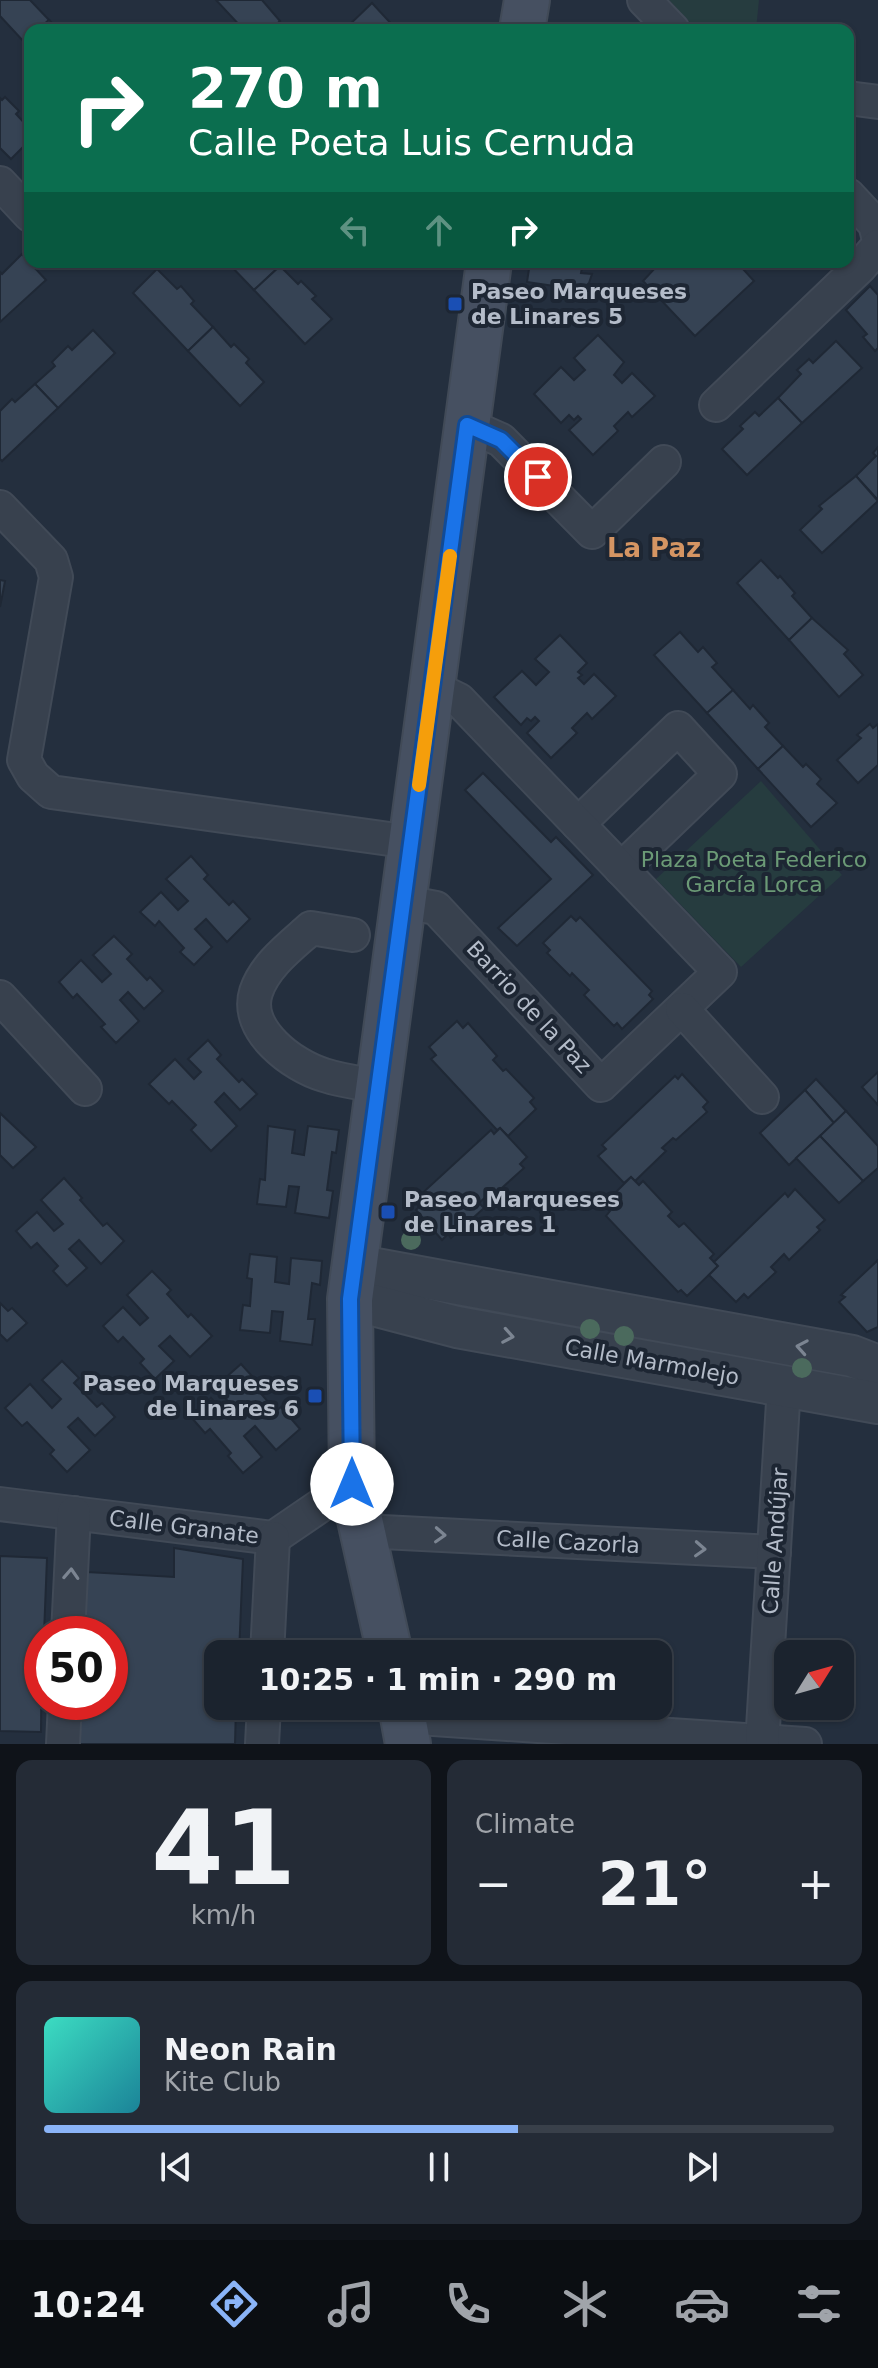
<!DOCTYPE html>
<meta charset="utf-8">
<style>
:root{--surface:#1b232e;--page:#242b36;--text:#f1f3f6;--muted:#a0a4aa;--line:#39404a;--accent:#8ab4f8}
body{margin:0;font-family:"DejaVu Sans",sans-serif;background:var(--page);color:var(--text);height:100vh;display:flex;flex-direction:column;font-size:30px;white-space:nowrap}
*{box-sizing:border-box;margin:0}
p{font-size:26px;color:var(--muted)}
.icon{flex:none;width:44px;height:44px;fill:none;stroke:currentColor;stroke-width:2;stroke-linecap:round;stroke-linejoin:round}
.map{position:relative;height:1744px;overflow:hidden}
.side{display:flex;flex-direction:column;gap:16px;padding:16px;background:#0f1319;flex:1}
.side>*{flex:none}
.banner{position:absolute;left:24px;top:24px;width:830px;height:244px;border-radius:16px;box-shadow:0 2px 6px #0004,0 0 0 2px var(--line);background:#0b6e4f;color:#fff;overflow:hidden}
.needle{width:52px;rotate:53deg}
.fabs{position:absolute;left:774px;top:1640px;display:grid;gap:16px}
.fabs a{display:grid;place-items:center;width:80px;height:80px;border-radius:16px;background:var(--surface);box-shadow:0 2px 6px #0004,0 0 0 2px var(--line);font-size:40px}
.speed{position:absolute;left:24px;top:1616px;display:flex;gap:16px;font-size:40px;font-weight:700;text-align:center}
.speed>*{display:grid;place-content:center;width:104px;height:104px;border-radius:50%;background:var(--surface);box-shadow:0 2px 6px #0004,0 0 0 2px var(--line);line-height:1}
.speed .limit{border:12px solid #d22;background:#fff;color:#111}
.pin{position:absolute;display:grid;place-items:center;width:68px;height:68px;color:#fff;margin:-34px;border:4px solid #fff;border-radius:50%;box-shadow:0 2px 8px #0007}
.me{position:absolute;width:88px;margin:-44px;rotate:0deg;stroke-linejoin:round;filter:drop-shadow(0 0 6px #0008)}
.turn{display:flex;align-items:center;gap:28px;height:168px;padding:0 32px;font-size:36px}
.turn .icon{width:104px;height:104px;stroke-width:2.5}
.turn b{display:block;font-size:56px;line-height:68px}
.lanes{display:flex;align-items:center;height:76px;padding:0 32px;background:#0003;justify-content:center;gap:40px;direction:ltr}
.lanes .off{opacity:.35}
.big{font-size:60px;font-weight:700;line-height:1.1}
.side .tile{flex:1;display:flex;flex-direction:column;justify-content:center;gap:12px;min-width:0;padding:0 28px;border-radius:16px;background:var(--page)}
.side .dial{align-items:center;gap:0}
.dial b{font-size:104px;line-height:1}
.song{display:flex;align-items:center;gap:24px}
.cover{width:96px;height:96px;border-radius:12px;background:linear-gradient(135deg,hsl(170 70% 55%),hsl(190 70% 35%))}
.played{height:8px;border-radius:4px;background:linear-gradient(90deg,var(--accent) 60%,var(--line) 60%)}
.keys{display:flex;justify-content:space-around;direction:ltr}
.heat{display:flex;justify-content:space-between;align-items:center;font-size:44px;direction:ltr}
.side .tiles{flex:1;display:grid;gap:16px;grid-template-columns:1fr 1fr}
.tile:last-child{grid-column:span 2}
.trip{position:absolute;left:204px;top:1640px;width:468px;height:80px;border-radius:16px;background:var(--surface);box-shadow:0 2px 6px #0004,0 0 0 2px var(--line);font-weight:700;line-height:80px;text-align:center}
.tab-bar{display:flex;height:128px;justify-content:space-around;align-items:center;background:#0b0e12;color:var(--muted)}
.tab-bar .icon{width:56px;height:56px}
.tab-bar .selected{color:var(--accent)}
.tab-bar b{font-size:36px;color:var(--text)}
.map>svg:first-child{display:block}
</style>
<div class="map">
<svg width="878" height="1744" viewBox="0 0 878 1744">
<rect width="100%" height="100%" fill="#242f3e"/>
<!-- green -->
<g fill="#263c3f">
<polygon points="669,0 759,0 756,30 697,30"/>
<polygon points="761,781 842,875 741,967 656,879"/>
</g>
<!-- building -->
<g fill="#364354" stroke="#1f2835" stroke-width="2">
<polygon points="0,0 30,0 49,20 38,30 30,30 30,38 25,43 0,16"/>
<polygon points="216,0 262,0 280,21 270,30 244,30"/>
<polygon points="372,3 397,30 344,30"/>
<polygon points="49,20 59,30 38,30"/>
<polygon points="5,97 19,111 16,114 30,129 30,140 11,159 0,148 0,98 2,100"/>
<polygon points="22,254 46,280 0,322 0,272 2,274"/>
<polygon points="227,262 277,262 280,266 254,290"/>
<polygon points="530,262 583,262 581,273 592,274 589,283 581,290 527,282"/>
<polygon points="651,262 750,262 743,269 754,281 695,336 643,281 656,267"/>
<polygon points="280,266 298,284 301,281 316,296 312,299 332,319 305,344 254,290"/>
<polygon points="157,269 177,289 181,286 194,301 191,304 213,327 188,351 133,293"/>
<polygon points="870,286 878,295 878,348 875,351 863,337 867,334 846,310"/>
<polygon points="213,327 231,347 234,344 249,359 246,363 264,382 240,406 188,351"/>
<polygon points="93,330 115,353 58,408 35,384 55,366 52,362 68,346 72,350"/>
<polygon points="598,335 624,362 614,375 622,383 632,373 655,396 632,417 628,412 614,426 618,431 593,455 569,430 581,419 578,416 574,420 569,415 561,423 534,394 561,367 574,380 585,370 574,358"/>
<polygon points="836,341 862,368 802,423 778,398 801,374 797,370 809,359 813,363"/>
<polygon points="35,384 58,408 2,461 0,459 0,411 12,399 15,402"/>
<polygon points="778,398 802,423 747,475 722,449 743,429 740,426 755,412 759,416"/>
<polygon points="878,447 878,500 856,476 876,456 873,453"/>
<polygon points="856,476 878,501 822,553 800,530 822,509 819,506"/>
<polygon points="761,560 778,578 780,576 795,593 792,596 812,618 789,640 737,583"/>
<polygon points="0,580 5,581 0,607"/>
<polygon points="812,618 848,650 844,654 863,675 839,697 789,640"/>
<polygon points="680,632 698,652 703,647 717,663 712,667 733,690 707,713 654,655"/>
<polygon points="560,635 587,663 578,672 582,675 578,678 584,684 594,674 616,696 592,719 587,713 572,728 577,733 551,758 527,733 539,721 535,717 531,721 527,718 521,725 494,697 522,671 536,685 549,672 535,659"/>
<polygon points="733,690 750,709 753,705 769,723 765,727 783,746 758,769 707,713"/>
<polygon points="870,724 873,728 878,724 878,765 858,783 837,760 861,738 857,735"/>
<polygon points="783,746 803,767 806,764 821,779 817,784 837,803 811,827 758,769"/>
<polygon points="483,773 551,842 556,837 593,875 517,946 498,928 551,879 465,790"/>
<polygon points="191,856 208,875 204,879 229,905 233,901 250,919 227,942 206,919 195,929 212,947 194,965 180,952 184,948 159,921 155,926 140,912 161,892 178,910 188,901 166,879"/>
<polygon points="571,916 576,921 580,917 652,991 649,995 653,999 622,1029 617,1023 614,1026 584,995 589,990 572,973 570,976 547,953 550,950 543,943"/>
<polygon points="114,936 132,954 127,959 147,980 150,977 163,991 144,1009 128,992 120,1000 139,1021 116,1043 101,1027 105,1024 77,994 73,998 59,982 81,960 102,982 111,974 93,955"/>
<polygon points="457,1021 463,1028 468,1023 497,1056 493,1060 503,1071 506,1069 534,1098 530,1102 536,1109 508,1136 500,1128 497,1130 431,1059 436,1055 429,1047"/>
<polygon points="208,1040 221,1055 217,1059 239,1082 242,1079 257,1094 240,1110 224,1093 215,1102 237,1126 211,1151 191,1130 196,1125 172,1101 169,1104 149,1084 175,1059 194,1079 201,1072 188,1059"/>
<polygon points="878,1072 878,1105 862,1087"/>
<polygon points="682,1074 708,1102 703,1107 707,1112 676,1140 673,1138 662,1148 666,1151 635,1181 631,1177 624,1183 598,1156 606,1149 602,1145 675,1076 678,1079"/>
<polygon points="816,1079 846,1111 834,1123 805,1090"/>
<polygon points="805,1090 834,1123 789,1165 760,1133"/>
<polygon points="846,1111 878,1146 878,1168 863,1181 820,1136"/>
<polygon points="0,1113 36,1147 13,1168 0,1155"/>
<polygon points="268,1126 295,1130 292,1153 304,1155 308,1126 339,1130 336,1153 332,1152 327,1190 333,1191 329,1218 295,1213 299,1187 289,1186 286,1207 257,1204 260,1179 265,1180"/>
<polygon points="500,1128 527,1157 520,1164 524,1168 493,1196 490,1193 479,1203 484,1208 451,1238 448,1234 442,1240 416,1210 422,1204 417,1198 491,1130 494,1134"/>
<polygon points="820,1136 863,1181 839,1203 796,1158"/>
<polygon points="631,1177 639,1185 643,1181 672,1212 668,1216 679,1227 684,1223 714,1254 710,1258 718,1266 687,1296 681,1290 678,1292 606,1216 610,1211 604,1204"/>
<polygon points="64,1178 82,1198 80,1200 103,1226 107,1223 124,1241 101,1264 79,1240 69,1249 87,1268 67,1286 53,1271 58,1266 37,1243 31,1248 16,1231 37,1212 54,1231 63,1224 41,1200"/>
<polygon points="795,1189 825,1220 817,1227 820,1230 789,1260 784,1254 771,1267 776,1272 748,1298 744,1294 736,1302 709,1275 718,1266 714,1262 785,1193 788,1197"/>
<polygon points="250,1254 277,1257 275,1282 289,1284 291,1258 322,1261 320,1285 312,1283 308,1319 315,1319 312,1345 280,1341 283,1312 272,1311 270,1333 240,1330 243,1305 250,1306 252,1279 247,1278"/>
<polygon points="878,1260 878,1327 867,1332 839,1302 845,1297 841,1295"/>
<polygon points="152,1271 171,1290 167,1294 188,1317 191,1314 212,1336 190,1357 170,1336 159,1346 174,1361 155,1379 140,1363 144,1359 123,1337 118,1342 103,1326 123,1307 140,1325 148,1318 127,1295"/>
<polygon points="0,1303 8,1311 12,1308 27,1323 7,1341 0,1334"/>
<polygon points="62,1361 79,1378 74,1383 97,1407 102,1403 115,1417 95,1436 78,1418 68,1427 90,1450 67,1472 50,1454 54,1450 27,1422 22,1426 5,1408 30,1384 52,1408 61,1399 42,1380"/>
<polygon points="241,1364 260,1385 256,1388 276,1411 281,1407 300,1429 276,1450 255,1426 244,1436 262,1457 243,1473 228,1456 231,1453 210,1429 205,1433 191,1417 211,1398 226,1415 234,1408 215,1387"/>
<polygon points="174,1548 243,1559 239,1654 218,1654 218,1706 236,1706 235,1744 79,1744 81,1702 110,1702 110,1634 84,1634 87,1572 174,1577"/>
<polygon points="0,1556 47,1558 44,1634 42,1634 41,1732 0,1731"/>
</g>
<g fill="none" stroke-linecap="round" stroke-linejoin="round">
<defs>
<g id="minor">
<polyline points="644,0 673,30"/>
<polyline points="848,98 878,102"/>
<polyline points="0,183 30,215"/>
<polyline points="848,195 875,224 878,236"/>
<polyline points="716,405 860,267 878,246"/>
<polyline points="467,425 501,440 592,532 664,462"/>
<polyline points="0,507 51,560 56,577 24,760 33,776 51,792 411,842"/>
<polyline points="578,824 678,728 720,774 621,869"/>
<polyline points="404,902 436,908 601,1085 720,972 459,700 432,687"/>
<path d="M353,935L311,928C291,946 265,965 256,992C244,1030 293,1066 324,1075C342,1081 360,1083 379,1086"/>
<polyline points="0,997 85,1089"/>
<polyline points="682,1009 762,1097"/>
<polyline points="0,1504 273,1538 352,1484"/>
<polyline points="363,1531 774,1552"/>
<polyline points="68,1634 74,1513"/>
<polyline points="267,1654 273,1538"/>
<polyline points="404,1717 805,1744"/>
<polyline points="63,1744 65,1702"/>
<polyline points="262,1744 264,1706"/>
<polyline points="762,1744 784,1386"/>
</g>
<g id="tertiary">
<polyline points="354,1265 852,1356 878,1366"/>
<polyline points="350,1299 457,1327 878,1403"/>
</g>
<g id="secondary">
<polyline points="522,30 527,0"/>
<polyline points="390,1654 352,1484 350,1299 489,262"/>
<polyline points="401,1706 408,1744"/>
</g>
</defs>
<!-- minor casing -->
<use href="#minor" stroke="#414a57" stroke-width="36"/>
<!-- tertiary casing -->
<use href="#tertiary" stroke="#414a57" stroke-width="44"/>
<!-- secondary casing -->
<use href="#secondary" stroke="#414a57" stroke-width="48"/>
<!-- minor -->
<use href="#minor" stroke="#38414e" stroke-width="32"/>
<!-- tertiary -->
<use href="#tertiary" stroke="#38414e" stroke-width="40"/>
<!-- secondary -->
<use href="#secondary" stroke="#465061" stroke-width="44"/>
</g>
<!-- trees -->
<g fill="#4b6a5d">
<circle cx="411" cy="1240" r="10"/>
<circle cx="590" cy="1329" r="10"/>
<circle cx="624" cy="1336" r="10"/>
<circle cx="802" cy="1368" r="10"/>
</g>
<!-- one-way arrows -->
<defs><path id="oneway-chevron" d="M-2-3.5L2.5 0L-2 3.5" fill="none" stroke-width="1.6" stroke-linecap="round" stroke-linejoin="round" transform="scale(2)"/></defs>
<g stroke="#7c8592">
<use href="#oneway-chevron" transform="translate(508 1336) rotate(10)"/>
<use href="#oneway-chevron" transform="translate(802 1347) rotate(-170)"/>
<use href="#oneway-chevron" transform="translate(440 1535) rotate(3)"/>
<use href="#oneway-chevron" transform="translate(700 1549) rotate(3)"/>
<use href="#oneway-chevron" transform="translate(71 1574) rotate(-87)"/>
</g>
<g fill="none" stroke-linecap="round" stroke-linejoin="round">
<defs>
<polyline id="route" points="352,1484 350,1299 467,425 501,440 538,477"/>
</defs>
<!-- route casing -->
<use href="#route" stroke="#114b97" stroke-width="20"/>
<!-- route -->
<use href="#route" stroke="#1a73e8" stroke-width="14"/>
<!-- slow -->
<polyline stroke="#f59e0b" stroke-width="14" points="419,785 450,556"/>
</g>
<!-- markers -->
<g fill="#1a4fb4" stroke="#1d2633" stroke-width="3">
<rect x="447" y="296" width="16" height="16" rx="4"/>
<rect x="380" y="1204" width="16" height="16" rx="4"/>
<rect x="307" y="1388" width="16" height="16" rx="4"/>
</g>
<g text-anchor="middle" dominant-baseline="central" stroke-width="8" stroke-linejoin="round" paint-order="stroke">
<!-- poi labels -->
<g font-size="22" font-weight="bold" fill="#b4bcc9" stroke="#1d2633" text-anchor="start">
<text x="471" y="291">Paseo Marqueses<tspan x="471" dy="25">de Linares 5</tspan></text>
<text x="404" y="1199">Paseo Marqueses<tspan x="404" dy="25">de Linares 1</tspan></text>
<text x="299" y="1383" text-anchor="end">Paseo Marqueses<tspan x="299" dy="25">de Linares 6</tspan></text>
</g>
<!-- park labels -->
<g font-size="22" fill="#6b9a76" stroke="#1d2633">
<text x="754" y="859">Plaza Poeta Federico<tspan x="754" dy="25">García Lorca</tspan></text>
</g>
<!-- street labels -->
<g font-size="22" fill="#b4bcc9" stroke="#1d2633">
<text transform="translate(529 1007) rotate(47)">Barrio de la Paz</text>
<text transform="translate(652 1362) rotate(10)">Calle Marmolejo</text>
<text transform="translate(184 1527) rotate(7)">Calle Granate</text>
<text transform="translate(775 1541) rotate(-86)">Calle Andújar</text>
<text transform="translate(568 1542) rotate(3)">Calle Cazorla</text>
</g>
<!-- quarter labels -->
<g font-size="26" font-weight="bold" fill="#d59563" stroke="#1d2633">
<text x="654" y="548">La Paz</text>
</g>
</g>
</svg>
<div class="fabs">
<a><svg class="needle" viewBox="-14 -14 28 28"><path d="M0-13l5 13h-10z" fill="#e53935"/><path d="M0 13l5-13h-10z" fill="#a0a4aa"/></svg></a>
</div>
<div class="speed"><div class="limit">50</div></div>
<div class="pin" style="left:538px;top:477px;background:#d93025"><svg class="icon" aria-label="arrive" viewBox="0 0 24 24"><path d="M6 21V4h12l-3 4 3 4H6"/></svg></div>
<svg class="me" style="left:352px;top:1484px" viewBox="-20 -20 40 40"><circle r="19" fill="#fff"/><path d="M0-13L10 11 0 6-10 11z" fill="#1a73e8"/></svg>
<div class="trip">10:25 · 1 min · 290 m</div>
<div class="banner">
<div class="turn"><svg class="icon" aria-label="right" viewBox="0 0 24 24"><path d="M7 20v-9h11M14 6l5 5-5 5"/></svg><div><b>270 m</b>Calle Poeta Luis Cernuda</div></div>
<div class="lanes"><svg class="icon off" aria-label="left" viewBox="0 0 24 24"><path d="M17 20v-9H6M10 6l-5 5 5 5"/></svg><svg class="icon off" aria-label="ahead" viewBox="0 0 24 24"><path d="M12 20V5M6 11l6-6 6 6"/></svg><svg class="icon" aria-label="right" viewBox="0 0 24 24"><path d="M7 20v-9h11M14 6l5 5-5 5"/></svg></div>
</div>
</div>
<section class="side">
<div class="tiles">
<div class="tile dial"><b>41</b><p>km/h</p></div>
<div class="tile"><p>Climate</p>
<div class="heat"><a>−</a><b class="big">21°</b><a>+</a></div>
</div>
<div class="tile">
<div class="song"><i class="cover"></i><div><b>Neon Rain</b><p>Kite Club</p></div></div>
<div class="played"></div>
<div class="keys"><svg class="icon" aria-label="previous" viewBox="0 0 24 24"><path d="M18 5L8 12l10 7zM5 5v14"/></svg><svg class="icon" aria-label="pause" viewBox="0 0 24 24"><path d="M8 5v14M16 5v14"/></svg><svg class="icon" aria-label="next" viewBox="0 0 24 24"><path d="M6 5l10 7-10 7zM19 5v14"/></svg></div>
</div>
</div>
</section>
<nav class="tab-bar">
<b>10:24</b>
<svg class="icon selected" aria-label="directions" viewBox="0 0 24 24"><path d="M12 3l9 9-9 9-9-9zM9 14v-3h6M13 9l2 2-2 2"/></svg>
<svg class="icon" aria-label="music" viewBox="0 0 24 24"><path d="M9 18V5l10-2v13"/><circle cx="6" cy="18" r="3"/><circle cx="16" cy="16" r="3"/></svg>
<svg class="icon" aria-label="phone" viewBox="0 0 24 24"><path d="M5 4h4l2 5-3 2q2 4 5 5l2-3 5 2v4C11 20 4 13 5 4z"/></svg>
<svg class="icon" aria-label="climate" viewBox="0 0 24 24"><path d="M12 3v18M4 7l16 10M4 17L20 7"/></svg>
<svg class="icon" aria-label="car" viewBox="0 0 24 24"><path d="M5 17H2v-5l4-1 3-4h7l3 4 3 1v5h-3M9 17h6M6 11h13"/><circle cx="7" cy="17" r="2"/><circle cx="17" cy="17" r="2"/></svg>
<svg class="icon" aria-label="filters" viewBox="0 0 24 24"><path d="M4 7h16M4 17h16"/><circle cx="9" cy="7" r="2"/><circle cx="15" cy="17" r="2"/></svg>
</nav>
